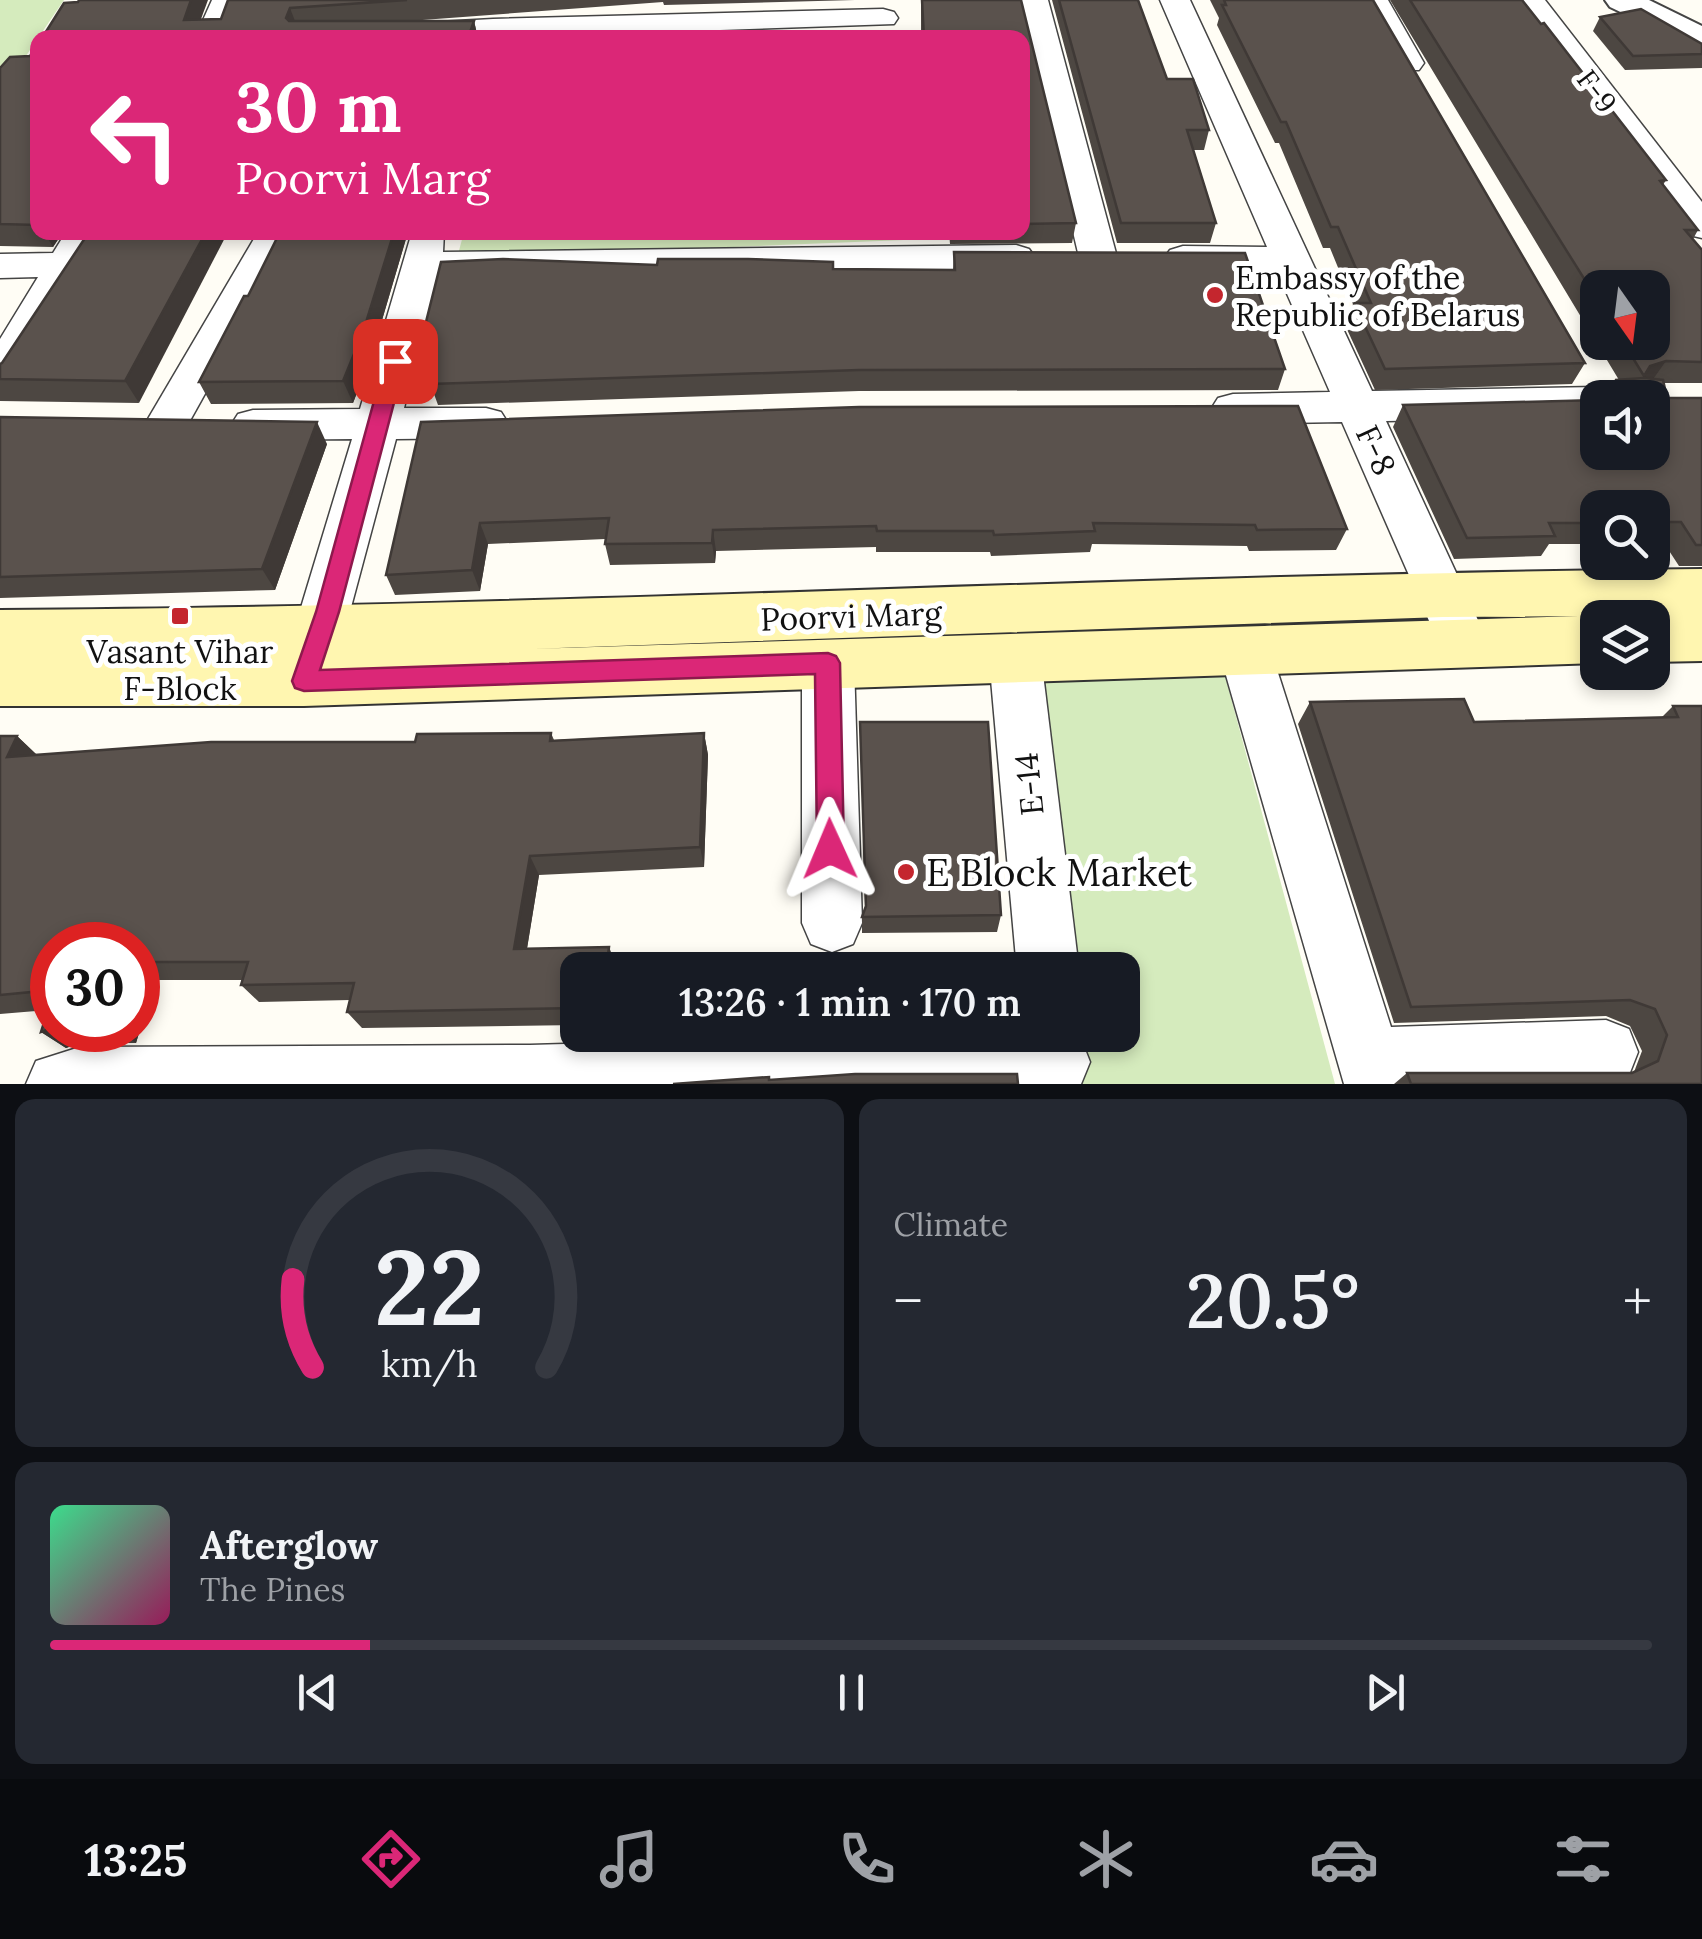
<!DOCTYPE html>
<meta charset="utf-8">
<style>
:root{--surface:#171b24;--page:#242831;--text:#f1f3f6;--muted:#9ea1a6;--line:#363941;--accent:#db2777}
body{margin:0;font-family:Lora,serif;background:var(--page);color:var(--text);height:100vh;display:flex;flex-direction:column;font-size:38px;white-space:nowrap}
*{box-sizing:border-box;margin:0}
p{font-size:32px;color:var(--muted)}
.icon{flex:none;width:55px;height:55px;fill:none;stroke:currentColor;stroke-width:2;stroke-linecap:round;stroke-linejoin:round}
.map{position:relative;height:1084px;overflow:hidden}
.sheet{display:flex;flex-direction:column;gap:15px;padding:15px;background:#0d0f14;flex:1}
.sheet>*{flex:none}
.guide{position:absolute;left:30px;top:30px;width:1000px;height:210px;border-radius:20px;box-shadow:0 5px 15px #0003;background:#db2777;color:#fff;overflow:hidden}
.needle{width:65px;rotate:166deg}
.tools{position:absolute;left:1580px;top:270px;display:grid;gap:20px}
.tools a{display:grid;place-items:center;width:90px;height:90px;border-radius:20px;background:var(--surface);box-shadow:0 5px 15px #0003;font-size:50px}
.speed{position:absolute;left:30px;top:922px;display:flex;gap:20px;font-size:50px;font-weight:700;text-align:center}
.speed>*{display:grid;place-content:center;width:130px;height:130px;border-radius:50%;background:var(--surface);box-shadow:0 5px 15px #0003;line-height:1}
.speed .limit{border:15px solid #d22;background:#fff;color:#111}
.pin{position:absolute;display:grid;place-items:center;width:85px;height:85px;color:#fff;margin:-42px;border-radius:20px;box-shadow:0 5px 15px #0006}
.me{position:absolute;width:110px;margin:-55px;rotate:359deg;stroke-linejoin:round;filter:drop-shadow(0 0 8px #0008)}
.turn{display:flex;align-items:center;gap:35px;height:210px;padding:0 40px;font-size:45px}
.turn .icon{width:130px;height:130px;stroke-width:2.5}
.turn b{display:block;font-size:70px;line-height:85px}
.big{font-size:75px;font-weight:600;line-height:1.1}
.sheet .card{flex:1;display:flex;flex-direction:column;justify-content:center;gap:15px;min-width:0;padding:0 35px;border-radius:20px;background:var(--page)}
.sheet .dial{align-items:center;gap:0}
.dial svg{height:260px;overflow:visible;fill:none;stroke:var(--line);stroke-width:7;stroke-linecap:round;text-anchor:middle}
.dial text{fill:var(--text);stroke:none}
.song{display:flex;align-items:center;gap:30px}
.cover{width:120px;height:120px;border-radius:15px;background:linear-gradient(135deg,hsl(150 70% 55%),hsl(330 70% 35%))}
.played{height:10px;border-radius:5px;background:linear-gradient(90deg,var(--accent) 20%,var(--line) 20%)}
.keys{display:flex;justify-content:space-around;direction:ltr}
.heat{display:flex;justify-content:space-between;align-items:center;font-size:55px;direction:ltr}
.sheet .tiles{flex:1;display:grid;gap:15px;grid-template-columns:1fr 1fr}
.card:last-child{grid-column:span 2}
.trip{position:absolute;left:560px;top:952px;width:580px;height:100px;border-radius:20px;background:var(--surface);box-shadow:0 5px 15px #0003;font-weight:600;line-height:100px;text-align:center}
.dock{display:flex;height:160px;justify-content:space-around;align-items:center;background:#090b0e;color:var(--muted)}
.dock .icon{width:70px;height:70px}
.dock .active{color:var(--accent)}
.dock b{font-size:45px;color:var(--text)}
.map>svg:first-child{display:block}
</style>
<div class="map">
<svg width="1702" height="1084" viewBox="0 0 1702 1084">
<rect width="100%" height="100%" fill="#fffdf5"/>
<!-- green -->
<g fill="#d5ebbd">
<polygon points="0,0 64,0 0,94"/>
<polygon points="876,30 877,37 539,37"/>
<polygon points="464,232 903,232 904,240 457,258"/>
<polygon points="1224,672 1335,1084 1071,1084 1066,1035 1122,1035 1122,970 1060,970 1033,676"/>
</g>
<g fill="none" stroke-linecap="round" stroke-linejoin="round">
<defs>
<g id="minor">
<polygon points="212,0 242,0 226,38 195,38"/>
<polygon points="1018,0 1048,0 1117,257 1111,265 1098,269 1085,265 1079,257"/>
<polygon points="1160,0 1190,0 1372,391 1598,387 1613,392 1617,398 1598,398 1598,417 1386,421 1483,631 1476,646 1458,652 1440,646 1342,422 1233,424 1218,420 1211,409 1218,398 1233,394 1330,392 1277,271 1183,270 1170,266 1164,258 1170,250 1183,246 1267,247"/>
<polygon points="1358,0 1388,0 1424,63 1419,70 1397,70"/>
<polygon points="1515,0 1545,0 1702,202 1702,238 1689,235"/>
<polygon points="883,9 894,12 898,18 894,24 486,38 297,38 301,31 312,29 493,19"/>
<polygon points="66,232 103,232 15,383 0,387 0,339 38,277 0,278 0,254 53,253"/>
<polygon points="258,232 295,232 182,435 167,439 152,435 145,424"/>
<polygon points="412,232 444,232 443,252 1016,245 1029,249 1035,257 1029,265 1016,269 437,276 404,408 486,408 501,412 508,423 501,434 486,438 396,439 335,667 327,682 309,689 291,682 283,667 352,439 253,440 238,436 231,425 238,414 253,410 360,409"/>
<polygon points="1245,630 1263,636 1271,651 1391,1027 1606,1020 1629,1029 1638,1052 1629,1075 1607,1084 1344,1084 1219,651 1227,636"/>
<polygon points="1015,636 1033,642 1041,657 1079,970 1017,970 989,657 997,642"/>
<polygon points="828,642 846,648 854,663 862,923 853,944 832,952 811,944 802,923 802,663 810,648"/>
<polygon points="876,1035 1071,1035 1081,1039 1090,1062 1081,1084 26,1084 36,1061 80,1047 530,1045"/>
</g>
<polygon id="tertiary" points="1605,0 1649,0 1702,26 1702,51 1610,7"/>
<path id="secondary" d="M1702,569V661L1652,662V618L1599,615L1605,618H1598V663L304,706H0V610C568,607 1134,574 1702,569ZM1579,616L530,649L1443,617Z"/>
</defs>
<!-- minor casing -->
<use href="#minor" stroke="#444" stroke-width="3"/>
<!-- tertiary casing -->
<use href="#tertiary" stroke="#444" stroke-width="4"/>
<!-- secondary casing -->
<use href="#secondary" stroke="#333" stroke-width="4"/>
<!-- minor -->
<use href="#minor" fill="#fff" fill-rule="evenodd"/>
<!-- tertiary -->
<use href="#tertiary" fill="#fff" fill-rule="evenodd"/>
<!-- secondary -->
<use href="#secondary" fill="#fff6b0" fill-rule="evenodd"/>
</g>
<!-- wall -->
<g fill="#4d4742" fill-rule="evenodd">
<polygon points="228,0 855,0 664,5 663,2 409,21 474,21 478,38 42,38 201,19 221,19"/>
<polygon points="921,0 1021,0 1076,223 1072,243 950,244 949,232 1022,232 1022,38 921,38"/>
<polygon points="1052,0 1138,0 1167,79 1209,130 1204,150 1193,150 1216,223 1210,243 1117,243"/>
<polygon points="1210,0 1373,0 1585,363 1572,384 1375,390 1345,325 1353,304 1330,248 1323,248 1279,143 1275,143 1217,25 1219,18"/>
<path d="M1390,0H1522L1666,180L1663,185L1698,230L1693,239L1702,250V383H1664L1667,398H1702V566H1679L1664,543H1652V508H1598V544H1549L1541,556L1454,559L1393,427L1403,405L1652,398H1605L1616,380H1619ZM1598,288L1652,342H1598Z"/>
<polygon points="1600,17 1702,44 1702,68 1625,70 1593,31"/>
<polygon points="38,45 38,232 63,232 53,247 0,246 0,68 30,56"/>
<polygon points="89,232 139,403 0,401 0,364 2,363"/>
<polygon points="280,232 408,232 372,354 353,403 211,404 199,382 248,296"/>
<polygon points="954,252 1285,369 1278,390 859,391 438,405 430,383 423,384 416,362 657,265 953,270"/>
<polygon points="0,417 327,444 275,590 0,598"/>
<polygon points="421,422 1347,529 1336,550 1249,551 1247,546 1092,544 1090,552 991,556 990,552 876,552 876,547 716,551 715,563 610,565 605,544 605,539 488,544 480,591 395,595 386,575"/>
<polygon points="1310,702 1474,722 1662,717 1673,706 1702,706 1702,1084 1394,1084 1407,1073 1632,1073 1634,1072 1642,1051 1630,1026 1606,1016 1394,1023 1298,724"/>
<polygon points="860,722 1001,915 997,932 862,933 862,917 865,908"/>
<path d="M551,733L554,740L704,733L708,755L704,867L539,875L527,949L616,965L578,970V1025L362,1028L347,1012L350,1000L259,1002L241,985L242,980H155L136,1043H80L66,1048L41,1032L48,1010L0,1014V736H17L37,755L415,742ZM52,945H138V1030H52Z"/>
</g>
<!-- shaded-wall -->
<g fill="#3f3936">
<polygon points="191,0 208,0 194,38 184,20"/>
<polygon points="290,8 298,29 286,18"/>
<polygon points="474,21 478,38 468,38"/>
<polygon points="44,232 63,232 53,247"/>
<polygon points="206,232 228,232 139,403 125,381"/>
<polygon points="394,232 408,232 372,354 353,403 343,381"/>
<polygon points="1666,361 1651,382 1637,387 1650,366"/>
<polygon points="317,422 327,444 275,590 262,569"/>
<polygon points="480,523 488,544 480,591 472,570"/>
<polygon points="713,530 716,551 715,563 712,543"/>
<polygon points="704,733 708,755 704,867 700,847"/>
<polygon points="17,736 39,757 7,757"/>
<polygon points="530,856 539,875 524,966 514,949"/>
<polygon points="609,947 616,965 616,970 606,970"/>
<polygon points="138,966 155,980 136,1043 117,1030 138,1030"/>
<polygon points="52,1028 52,1030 60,1030 80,1043 66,1048 41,1032"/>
</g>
<!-- building -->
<g fill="#5a524d" stroke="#3f3936" stroke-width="2.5">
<polygon points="79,0 191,0 184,20 221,19 228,0 407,0 290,8 286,18 289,21 474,21 468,38 42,38 64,3 78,2"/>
<polygon points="922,0 1021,0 1076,223 1022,224 1022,38 924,38"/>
<polygon points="1059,0 1138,0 1167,79 1193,79 1209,130 1187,130 1216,223 1121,223"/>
<polygon points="1224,0 1373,0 1585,363 1385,369 1354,303 1371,303 1338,227 1331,227 1286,122 1281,122 1222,5 1226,5"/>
<polygon points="1410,0 1522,0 1541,24 1544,23 1666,180 1660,181 1698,230 1685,230 1702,250 1702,362 1666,361 1650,366 1644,376 1623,342 1652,342 1652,288 1598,288 1598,301"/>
<polygon points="1641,9 1702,44 1702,54 1633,56 1600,17"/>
<polygon points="38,45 38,225 0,224 0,68 10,57 30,56"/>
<polygon points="89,232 206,232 125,381 0,379 0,364 2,363"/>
<polygon points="280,232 394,232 363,332 343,381 199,382 244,296 248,296"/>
<polygon points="954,252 1245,253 1285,369 859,370 430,384 435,361 416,362 441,262 503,259 657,265 658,259 748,259 833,262 833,269 955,270"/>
<polygon points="1644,378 1663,380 1667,398 1702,398 1702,545 1696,545 1681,522 1652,522 1652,508 1598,508 1598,523 1549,523 1555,536 1467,538 1403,405 1598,400 1598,452 1652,452 1652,398 1613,398 1616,380"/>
<polygon points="1298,406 1347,529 1257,530 1255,525 1093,523 1095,531 994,535 993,531 877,531 876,526 713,530 712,543 605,544 609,518 480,523 472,570 386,575 421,422 859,407"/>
<polygon points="0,417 317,422 262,569 0,577"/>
<polygon points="1464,699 1474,722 1678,717 1673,706 1702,706 1702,1084 1411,1084 1407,1073 1632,1073 1658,1061 1667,1035 1655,1009 1630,1000 1411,1007 1310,702"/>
<polygon points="860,722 988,722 1001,915 862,917 866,906"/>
<polygon points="551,733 550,741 704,733 700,847 530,856 514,949 609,947 606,970 578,970 578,1008 347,1012 354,983 241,985 248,962 138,962 138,945 52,945 52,990 0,995 0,736 17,736 7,757 211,742 415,742 417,734"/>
<polygon points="52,997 52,1028 41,1032"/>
<polygon points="855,1074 1017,1074 1018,1084 673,1084 769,1077 769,1080"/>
</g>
<!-- route -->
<polygon fill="#db2777" stroke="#8e194d" stroke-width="2.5" points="395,354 405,361 339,612 320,670 828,653 836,656 840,663 844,849 840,858 830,862 821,858 817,849 815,674 304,691 295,688 292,681 316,612 385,361"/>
<!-- markers -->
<g fill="#c4262e" stroke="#fff" stroke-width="4">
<circle cx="1215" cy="295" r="10"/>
<rect x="170" y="606" width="20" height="20" rx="5"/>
<circle cx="906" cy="872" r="10"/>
</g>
<g text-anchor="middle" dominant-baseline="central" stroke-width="10" stroke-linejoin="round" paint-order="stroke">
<!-- far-street labels -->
<g font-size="28" fill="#111" stroke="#fff">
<text transform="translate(1597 91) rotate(53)">F-9</text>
</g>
<!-- poi labels -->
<g font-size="32" fill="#111" stroke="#fff" text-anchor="start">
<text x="1235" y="277">Embassy of the<tspan x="1235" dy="37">Republic of Belarus</tspan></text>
<text x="180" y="651" text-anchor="middle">Vasant Vihar<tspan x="180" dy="37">F-Block</tspan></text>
</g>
<!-- street labels -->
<g font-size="32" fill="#111" stroke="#fff">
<text transform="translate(1376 450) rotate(65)">F-8</text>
<text transform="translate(851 616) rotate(-2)">Poorvi Marg</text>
<text transform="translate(1029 784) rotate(-96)">E-14</text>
</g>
<!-- near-poi labels -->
<g font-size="38" fill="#111" stroke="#fff" text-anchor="start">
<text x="926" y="872">E Block Market</text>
</g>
</g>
</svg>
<div class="tools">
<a><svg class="needle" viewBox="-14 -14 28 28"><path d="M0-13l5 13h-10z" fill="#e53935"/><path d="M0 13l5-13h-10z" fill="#9ea1a6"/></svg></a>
<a><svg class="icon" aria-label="sound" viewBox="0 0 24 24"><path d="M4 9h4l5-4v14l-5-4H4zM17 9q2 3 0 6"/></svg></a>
<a><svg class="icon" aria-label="search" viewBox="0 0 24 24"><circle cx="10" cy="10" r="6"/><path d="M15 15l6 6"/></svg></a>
<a><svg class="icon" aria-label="layers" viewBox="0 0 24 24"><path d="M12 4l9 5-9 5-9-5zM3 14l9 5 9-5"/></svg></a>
</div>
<div class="speed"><div class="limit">30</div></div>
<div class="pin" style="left:395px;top:361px;background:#d93025"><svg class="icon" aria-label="arrive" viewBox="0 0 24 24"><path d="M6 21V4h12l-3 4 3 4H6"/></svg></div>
<svg class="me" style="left:830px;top:849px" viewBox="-20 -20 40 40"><path d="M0-17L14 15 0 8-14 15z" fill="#db2777" stroke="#fff" stroke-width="4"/></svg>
<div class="trip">13:26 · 1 min · 170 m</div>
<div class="guide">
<div class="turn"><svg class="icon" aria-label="left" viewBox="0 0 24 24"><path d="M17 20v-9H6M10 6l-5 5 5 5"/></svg><div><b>30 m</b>Poorvi Marg</div></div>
</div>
</div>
<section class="sheet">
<div class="tiles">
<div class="card dial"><svg viewBox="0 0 100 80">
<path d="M14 69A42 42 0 1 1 86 69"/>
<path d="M14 69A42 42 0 0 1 8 42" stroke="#db2777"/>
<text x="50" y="56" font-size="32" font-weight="700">22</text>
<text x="50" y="72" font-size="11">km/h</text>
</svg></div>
<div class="card"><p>Climate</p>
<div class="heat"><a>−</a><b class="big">20.5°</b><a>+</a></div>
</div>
<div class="card">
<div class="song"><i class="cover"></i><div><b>Afterglow</b><p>The Pines</p></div></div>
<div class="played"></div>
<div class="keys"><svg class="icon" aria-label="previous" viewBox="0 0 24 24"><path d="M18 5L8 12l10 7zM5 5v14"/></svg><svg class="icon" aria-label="pause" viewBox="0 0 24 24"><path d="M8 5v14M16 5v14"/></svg><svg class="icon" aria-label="next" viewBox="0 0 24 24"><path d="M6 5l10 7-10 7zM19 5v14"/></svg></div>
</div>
</div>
</section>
<nav class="dock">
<b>13:25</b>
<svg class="icon active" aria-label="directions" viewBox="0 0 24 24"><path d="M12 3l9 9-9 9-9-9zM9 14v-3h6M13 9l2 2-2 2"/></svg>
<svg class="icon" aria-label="music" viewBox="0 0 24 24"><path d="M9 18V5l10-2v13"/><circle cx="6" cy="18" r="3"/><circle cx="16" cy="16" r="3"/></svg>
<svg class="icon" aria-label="phone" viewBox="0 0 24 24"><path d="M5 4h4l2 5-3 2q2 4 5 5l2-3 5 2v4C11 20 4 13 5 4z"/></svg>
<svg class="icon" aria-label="climate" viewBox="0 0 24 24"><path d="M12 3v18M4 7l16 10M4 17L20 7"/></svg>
<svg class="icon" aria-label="car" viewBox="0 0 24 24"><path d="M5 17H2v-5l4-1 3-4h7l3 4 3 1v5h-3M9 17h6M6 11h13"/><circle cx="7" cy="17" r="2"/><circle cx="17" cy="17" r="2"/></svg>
<svg class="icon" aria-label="filters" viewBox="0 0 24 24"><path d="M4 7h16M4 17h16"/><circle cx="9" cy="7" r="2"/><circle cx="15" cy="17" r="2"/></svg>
</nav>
